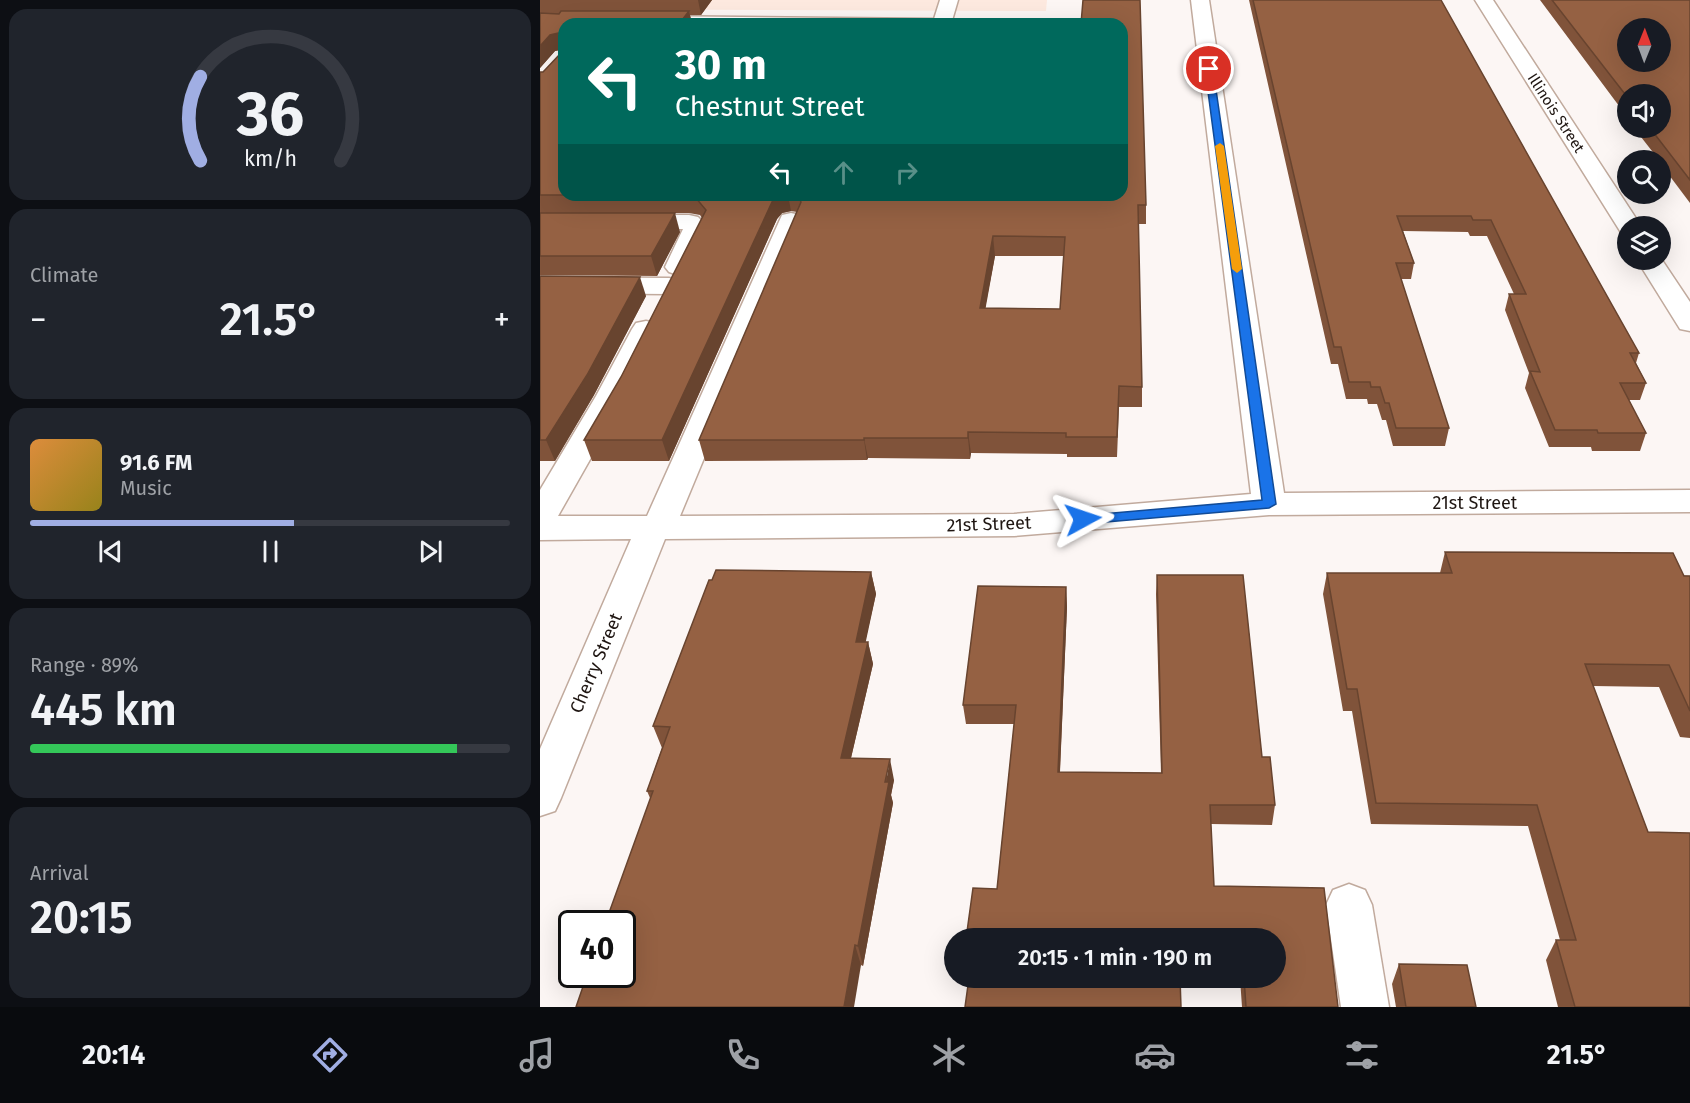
<!DOCTYPE html>
<meta charset="utf-8">
<style>
:root{--surface:#171b24;--page:#20242c;--text:#f1f3f6;--muted:#9ea1a6;--line:#363941;--accent:#a0aee3}
body{margin:0;font-family:"Fira Sans",sans-serif;background:var(--page);color:var(--text);height:100vh;display:flex;flex-direction:column;font-size:22px;white-space:nowrap}
*{box-sizing:border-box;margin:0}
p{font-size:20px;color:var(--muted)}
.icon{flex:none;width:33px;height:33px;fill:none;stroke:currentColor;stroke-width:2;stroke-linecap:round;stroke-linejoin:round}
.map{position:relative;flex:1;overflow:hidden}
.side{display:flex;flex-direction:column;gap:9px;padding:9px;background:#0d0f14;width:540px}
.side>*{flex:none}
.banner{position:absolute;left:18px;top:18px;width:570px;height:183px;border-radius:18px;box-shadow:0 6px 24px #0002;background:#00695c;color:#fff;overflow:hidden}
.needle{width:39px;rotate:1deg}
.buttons{position:absolute;left:1077px;top:18px;display:grid;gap:12px}
.buttons a{display:grid;place-items:center;width:54px;height:54px;border-radius:50%;background:var(--surface);box-shadow:0 6px 24px #0002;font-size:30px}
.speed{position:absolute;left:18px;top:910px;display:flex;gap:12px;font-size:30px;font-weight:700;text-align:center}
.speed>*{display:grid;place-content:center;width:78px;height:78px;border-radius:50%;background:var(--surface);box-shadow:0 6px 24px #0002;line-height:1}
.speed .limit{border:3px solid #111;border-radius:9px;background:#fff;color:#111}
.pin{position:absolute;display:grid;place-items:center;width:51px;height:51px;color:#fff;margin:-26px;border:3px solid #fff;border-radius:50%;box-shadow:0 2px 6px #0007}
.me{position:absolute;width:66px;margin:-33px;rotate:85deg;stroke-linejoin:round;filter:drop-shadow(0 0 4px #0008)}
.turn{display:flex;align-items:center;gap:21px;height:126px;padding:0 18px;font-size:27px}
.turn .icon{width:78px;height:78px;stroke-width:2.5}
.turn b{display:block;font-size:42px;line-height:51px}
.lanes{display:flex;align-items:center;height:57px;padding:0 18px;background:#0003;justify-content:center;gap:30px;direction:ltr}
.lanes .off{opacity:.35}
.big{font-size:45px;font-weight:600;line-height:1.1}
.side .card{flex:1;display:flex;flex-direction:column;justify-content:center;gap:9px;min-width:0;padding:0 21px;border-radius:18px;background:var(--page)}
.side .dial{align-items:center;gap:0}
.dial svg{height:156px;overflow:visible;fill:none;stroke:var(--line);stroke-width:7;stroke-linecap:round;text-anchor:middle}
.dial text{fill:var(--text);stroke:none}
.song{display:flex;align-items:center;gap:18px}
.cover{width:72px;height:72px;border-radius:9px;background:linear-gradient(135deg,hsl(30 70% 55%),hsl(50 70% 35%))}
.played{height:6px;border-radius:3px;background:linear-gradient(90deg,var(--accent) 55%,var(--line) 55%)}
.keys{display:flex;justify-content:space-around;direction:ltr}
.heat{display:flex;justify-content:space-between;align-items:center;font-size:33px;direction:ltr}
.charge{height:9px;border-radius:4px;background:linear-gradient(90deg,#34c759 89%,var(--line) 0)}
.trip{position:absolute;left:404px;top:928px;width:342px;height:60px;border-radius:30px;background:var(--surface);box-shadow:0 6px 24px #0002;font-weight:600;line-height:60px;text-align:center}
.dock{display:flex;height:96px;justify-content:space-around;align-items:center;background:#090b0e;color:var(--muted)}
.dock .icon{width:42px;height:42px}
.dock .on{color:var(--accent)}
.dock b{font-size:27px;color:var(--text)}
main{display:flex;flex:1;min-height:0}
.map>svg:first-child{display:block}
</style>
<main>
<section class="side">
<div class="card dial"><svg viewBox="0 0 100 80">
<path d="M14 69A42 42 0 1 1 86 69"/>
<path d="M14 69A42 42 0 0 1 14 26" stroke="#a0aee3"/>
<text x="50" y="56" font-size="32" font-weight="700">36</text>
<text x="50" y="72" font-size="11">km/h</text>
</svg></div>
<div class="card"><p>Climate</p>
<div class="heat"><a>−</a><b class="big">21.5°</b><a>+</a></div>
</div>
<div class="card">
<div class="song"><i class="cover"></i><div><b>91.6 FM</b><p>Music</p></div></div>
<div class="played"></div>
<div class="keys"><svg class="icon" aria-label="previous" viewBox="0 0 24 24"><path d="M18 5L8 12l10 7zM5 5v14"/></svg><svg class="icon" aria-label="pause" viewBox="0 0 24 24"><path d="M8 5v14M16 5v14"/></svg><svg class="icon" aria-label="next" viewBox="0 0 24 24"><path d="M6 5l10 7-10 7zM19 5v14"/></svg></div>
</div>
<div class="card"><p>Range · 89%</p><b class="big">445 km</b><div class="charge"></div></div>
<div class="card"><p>Arrival</p><b class="big">20:15</b></div>
</section>
<div class="map">
<svg width="1150" height="1007" viewBox="0 0 1150 1007">
<rect width="100%" height="100%" fill="#fcf6f4"/>
<!-- built -->
<polygon fill="#fde9df" points="0,0 507,0 506,11 0,9"/>
<g fill="none" stroke-linecap="round" stroke-linejoin="round">
<defs>
<g id="minor">
<polygon points="400,0 418,0 411,24 100,24 98,21 101,17 107,16 394,19"/>
<polygon points="651,0 669,0 744,493 1150,490 1150,512 729,515 474,536 125,539 21,798 15,811 0,816 0,749 91,539 0,540 0,490 56,396 92,329 96,323 106,321 116,323 120,329 86,396 18,516 107,516 242,215 251,213 260,215 263,220 140,516 474,514 711,494"/>
<polygon points="935,0 953,0 1101,226 1088,226 1088,233 1080,231"/>
<polygon points="0,215 149,215 158,217 169,228 151,267 147,272 138,275 129,272 125,267 143,229 0,229"/>
<polygon points="1120,257 1150,302 1150,331 1140,329 1097,260 1120,260"/>
<polygon points="0,277 129,278 138,280 142,286 138,292 129,294 0,293"/>
<polygon points="809,884 825,890 832,905 849,1007 801,1007 786,905 793,890"/>
</g>
</defs>
<!-- minor casing -->
<use href="#minor" stroke="#c1aa9d" stroke-width="3"/>
<!-- minor -->
<use href="#minor" fill="#fff" fill-rule="evenodd"/>
</g>
<!-- wall -->
<g fill="#80533a" fill-rule="evenodd">
<path d="M0,0H172L161,15H150L152,24H24V195H582L606,205V224H598L602,387V407H579L577,457H527V454L431,453L430,459L328,458L327,460L165,461L159,440L257,212L251,211L242,213L237,219L129,461H52L44,440L81,377L162,218L160,215L149,213H80L140,232L117,276L0,275V72H3L20,54L21,50L15,51L0,68ZM455,256H524L520,309L445,308Z"/>
<polygon points="709,0 901,0 1099,353 1096,363 1106,383 1100,400 1089,400 1106,433 1100,451 1052,451 1051,447 1009,447 985,388 989,373 965,310 969,294 974,294 947,236 930,236 928,232 863,231 874,263 871,279 861,279 909,428 905,446 853,446 846,420 842,420 837,404 828,404 827,399 806,399 798,364 791,364"/>
<polygon points="1000,0 1150,0 1150,203 1120,163 1120,160 1119,160 1094,128 1120,128 1088,94 1088,118"/>
<polygon points="0,276 106,296 54,395 15,461 0,461"/>
<polygon points="905,552 1150,576 1150,738 1140,737 1119,687 1053,686 1150,1007 1018,1007 1006,960 1016,940 1020,940 988,826 831,824 812,711 803,711 783,594 787,573 900,573"/>
<polygon points="331,572 336,594 325,642 328,642 333,664 311,758 354,780 351,795 353,803 323,966 321,965 110,798 107,791 122,748 113,726"/>
<polygon points="617,575 703,575 722,757 730,757 735,805 732,825 671,824 674,886 784,888 798,1007 702,1007 700,978 735,978 735,939 426,939 433,888 457,889 474,724 426,724 423,705 438,586 526,587 527,607 520,772 621,773 616,594"/>
<polygon points="859,964 936,1007 856,1007 852,984"/>
</g>
<!-- shaded-wall -->
<g fill="#68442f">
<polygon points="158,0 172,0 161,15"/>
<polygon points="149,11 152,24 139,24"/>
<polygon points="18,33 23,49 15,51 0,68 0,46 10,35"/>
<polygon points="237,195 248,195 251,211 242,213 237,219 129,461 122,440 233,200"/>
<polygon points="135,213 140,232 117,276 111,256"/>
<polygon points="453,236 455,256 442,328 440,308"/>
<polygon points="100,277 106,296 54,395 15,461 6,440"/>
<polygon points="428,432 431,453 430,459 428,438"/>
<polygon points="324,438 328,458 327,460 324,440"/>
<polygon points="331,572 336,594 321,664 316,642"/>
<polygon points="526,587 527,607 519,791 518,772"/>
<polygon points="328,642 333,664 306,779 301,758"/>
<polygon points="350,759 354,780 351,795 353,803 323,966 318,946"/>
<polygon points="315,945 321,965 314,1007 304,1007"/>
</g>
<!-- building -->
<g fill="#956143" stroke="#68442f" stroke-width="1.5" fill-rule="evenodd">
<path d="M543,0H600L606,205H598L602,387L579,386L577,437H526V433L428,432V438H324V440H159L261,202L257,195H582V24H541ZM453,236L525,237L520,309L440,308Z"/>
<polygon points="713,0 901,0 1099,353 1090,353 1106,383 1080,383 1106,433 1058,433 1057,430 1015,430 990,371 1000,372 969,294 986,294 951,220 933,220 931,216 857,216 874,263 856,263 909,428 856,428 849,403 845,403 840,387 831,387 830,382 809,382 801,347 794,347"/>
<path d="M1012,0H1150V180L1110,128H1120V94H1088V98ZM1088,28H1120V62H1088Z"/>
<polygon points="21,11 149,11 139,24 24,24 24,195 0,195 0,72 3,72 20,54 21,35 18,33 10,35 0,46 0,13 19,14"/>
<polygon points="147,195 237,195 233,200 122,440 44,440 81,377 166,210 155,197"/>
<polygon points="0,213 135,213 111,256 0,256"/>
<polygon points="0,276 100,277 47,375 6,440 0,440"/>
<polygon points="905,552 1133,553 1144,576 1150,576 1150,711 1129,665 1045,664 1108,832 1150,833 1150,1007 1035,1007 1016,940 1036,940 997,805 836,803 817,689 807,689 787,573 912,573"/>
<polygon points="176,570 331,572 316,642 328,642 301,758 350,759 345,782 349,782 318,946 315,945 304,1007 36,1007 47,975 82,975 82,924 65,924 113,791 107,791 130,727 113,726 169,580 172,580"/>
<polygon points="617,575 703,575 722,757 730,757 735,805 670,805 674,886 784,888 798,1007 706,1007 704,978 735,978 735,939 426,939 433,888 457,889 476,705 423,705 438,586 526,587 518,772 622,773"/>
<polygon points="859,964 927,965 936,1007 866,1007"/>
<polygon points="429,978 640,978 641,1007 425,1007"/>
</g>
<!-- route -->
<polygon fill="#1a73e8" stroke="#114b97" stroke-width="1.5" points="669,66 673,69 736,504 729,508 543,524 537,519 539,516 722,500 665,69"/>
<!-- slow -->
<polygon fill="#f59e0b" points="680,143 684,146 702,269 697,273 692,269 675,146"/>
<g text-anchor="middle" dominant-baseline="central" stroke-width="5" stroke-linejoin="round" paint-order="stroke">
<!-- far-street labels -->
<g font-size="15" fill="#1e1511" stroke="#fff">
<text transform="translate(1016 113) rotate(57)">Illinois Street</text>
</g>
<!-- street labels -->
<g font-size="18" fill="#1e1511" stroke="#fff">
<text x="935" y="503">21st Street</text>
<text transform="translate(449 524) rotate(-2)">21st Street</text>
<text transform="translate(56 663) rotate(-67)">Cherry Street</text>
</g>
</g>
</svg>
<div class="buttons">
<a><svg class="needle" viewBox="-14 -14 28 28"><path d="M0-13l5 13h-10z" fill="#e53935"/><path d="M0 13l5-13h-10z" fill="#9ea1a6"/></svg></a>
<a><svg class="icon" aria-label="sound" viewBox="0 0 24 24"><path d="M4 9h4l5-4v14l-5-4H4zM17 9q2 3 0 6"/></svg></a>
<a><svg class="icon" aria-label="search" viewBox="0 0 24 24"><circle cx="10" cy="10" r="6"/><path d="M15 15l6 6"/></svg></a>
<a><svg class="icon" aria-label="layers" viewBox="0 0 24 24"><path d="M12 4l9 5-9 5-9-5zM3 14l9 5 9-5"/></svg></a>
</div>
<div class="speed"><div class="limit">40</div></div>
<div class="pin" style="left:669px;top:69px;background:#d93025"><svg class="icon" aria-label="arrive" viewBox="0 0 24 24"><path d="M6 21V4h12l-3 4 3 4H6"/></svg></div>
<svg class="me" style="left:543px;top:519px" viewBox="-20 -20 40 40"><path d="M0-17L14 15 0 8-14 15z" fill="#1a73e8" stroke="#fff" stroke-width="4"/></svg>
<div class="trip">20:15 · 1 min · 190 m</div>
<div class="banner">
<div class="turn"><svg class="icon" aria-label="left" viewBox="0 0 24 24"><path d="M17 20v-9H6M10 6l-5 5 5 5"/></svg><div><b>30 m</b>Chestnut Street</div></div>
<div class="lanes"><svg class="icon" aria-label="left" viewBox="0 0 24 24"><path d="M17 20v-9H6M10 6l-5 5 5 5"/></svg><svg class="icon off" aria-label="ahead" viewBox="0 0 24 24"><path d="M12 20V5M6 11l6-6 6 6"/></svg><svg class="icon off" aria-label="right" viewBox="0 0 24 24"><path d="M7 20v-9h11M14 6l5 5-5 5"/></svg></div>
</div>
</div>
</main>
<nav class="dock">
<b>20:14</b>
<svg class="icon on" aria-label="directions" viewBox="0 0 24 24"><path d="M12 3l9 9-9 9-9-9zM9 14v-3h6M13 9l2 2-2 2"/></svg>
<svg class="icon" aria-label="music" viewBox="0 0 24 24"><path d="M9 18V5l10-2v13"/><circle cx="6" cy="18" r="3"/><circle cx="16" cy="16" r="3"/></svg>
<svg class="icon" aria-label="phone" viewBox="0 0 24 24"><path d="M5 4h4l2 5-3 2q2 4 5 5l2-3 5 2v4C11 20 4 13 5 4z"/></svg>
<svg class="icon" aria-label="climate" viewBox="0 0 24 24"><path d="M12 3v18M4 7l16 10M4 17L20 7"/></svg>
<svg class="icon" aria-label="car" viewBox="0 0 24 24"><path d="M5 17H2v-5l4-1 3-4h7l3 4 3 1v5h-3M9 17h6M6 11h13"/><circle cx="7" cy="17" r="2"/><circle cx="17" cy="17" r="2"/></svg>
<svg class="icon" aria-label="filters" viewBox="0 0 24 24"><path d="M4 7h16M4 17h16"/><circle cx="9" cy="7" r="2"/><circle cx="15" cy="17" r="2"/></svg>
<b>21.5°</b>
</nav>
